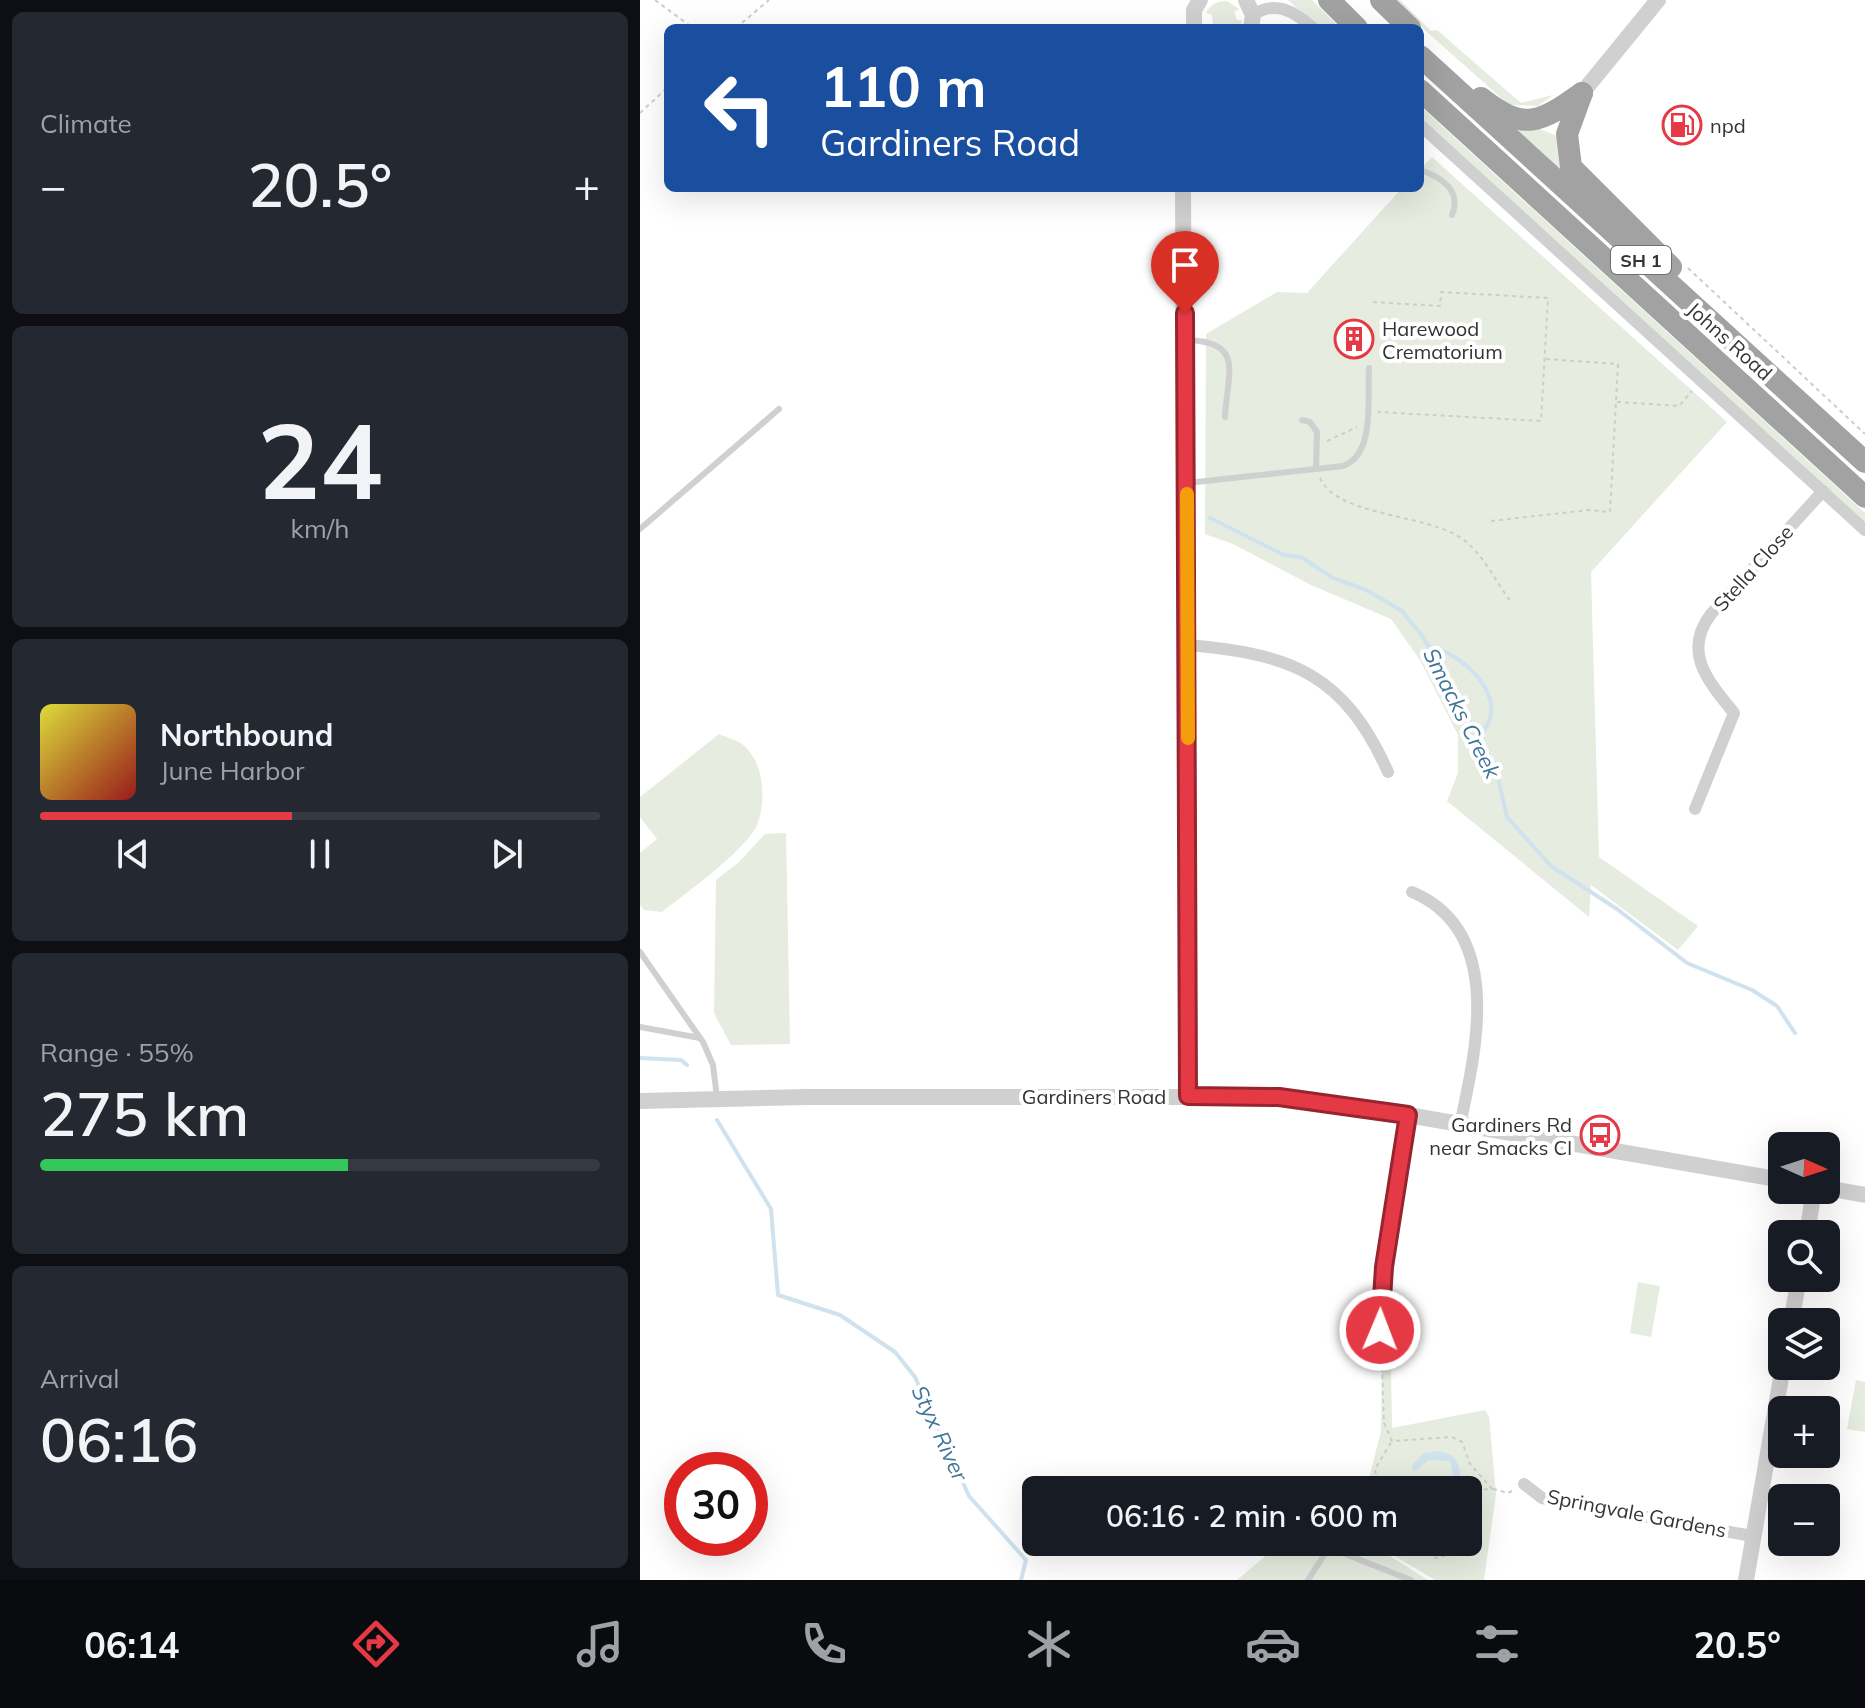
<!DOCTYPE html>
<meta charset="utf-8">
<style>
:root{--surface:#171b24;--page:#242831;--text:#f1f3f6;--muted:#9ea1a6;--line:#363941;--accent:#e63946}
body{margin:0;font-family:Mulish,sans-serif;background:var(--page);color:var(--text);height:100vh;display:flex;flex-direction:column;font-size:30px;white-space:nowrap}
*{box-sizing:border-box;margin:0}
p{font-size:26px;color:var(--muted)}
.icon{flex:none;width:44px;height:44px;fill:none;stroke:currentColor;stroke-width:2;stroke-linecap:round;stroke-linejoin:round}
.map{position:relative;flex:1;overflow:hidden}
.drawer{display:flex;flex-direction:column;gap:12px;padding:12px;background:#0d0f14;width:640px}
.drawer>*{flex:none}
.banner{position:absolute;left:24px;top:24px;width:760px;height:168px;border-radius:12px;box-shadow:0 8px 32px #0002;background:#1a4fa0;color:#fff;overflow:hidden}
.needle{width:52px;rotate:93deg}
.controls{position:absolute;left:1128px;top:1132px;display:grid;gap:16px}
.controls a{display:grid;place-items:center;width:72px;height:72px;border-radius:12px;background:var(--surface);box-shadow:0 8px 32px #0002;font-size:40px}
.speed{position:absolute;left:24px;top:1452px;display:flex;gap:16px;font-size:40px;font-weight:700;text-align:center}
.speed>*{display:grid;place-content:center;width:104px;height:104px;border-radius:50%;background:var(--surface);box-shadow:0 8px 32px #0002;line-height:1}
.speed .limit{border:12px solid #d22;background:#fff;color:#111}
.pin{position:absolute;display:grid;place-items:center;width:68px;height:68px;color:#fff;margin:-82px -34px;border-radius:50% 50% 50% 0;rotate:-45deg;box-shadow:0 0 8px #0007}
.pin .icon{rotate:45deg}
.me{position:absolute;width:88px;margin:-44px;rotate:1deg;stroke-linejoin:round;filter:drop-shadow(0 0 6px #0008)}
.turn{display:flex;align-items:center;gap:28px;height:168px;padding:0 24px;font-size:36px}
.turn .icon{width:104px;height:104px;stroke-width:2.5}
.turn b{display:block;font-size:56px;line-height:68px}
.big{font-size:60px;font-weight:600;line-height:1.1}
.drawer .widget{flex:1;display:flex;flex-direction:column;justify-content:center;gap:12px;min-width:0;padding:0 28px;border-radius:12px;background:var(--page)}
.drawer .dial{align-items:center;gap:0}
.dial b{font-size:104px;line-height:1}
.song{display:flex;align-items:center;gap:24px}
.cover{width:96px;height:96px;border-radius:12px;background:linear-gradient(135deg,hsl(60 70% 55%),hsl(0 70% 35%))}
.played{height:8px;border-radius:4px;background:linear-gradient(90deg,var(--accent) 45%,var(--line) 45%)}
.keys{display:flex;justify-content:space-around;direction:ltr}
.heat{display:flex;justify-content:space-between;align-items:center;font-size:44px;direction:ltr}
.charge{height:12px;border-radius:6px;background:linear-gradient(90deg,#34c759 55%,var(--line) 0)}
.trip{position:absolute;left:382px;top:1476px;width:460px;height:80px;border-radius:12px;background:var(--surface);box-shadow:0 8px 32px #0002;font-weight:600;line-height:80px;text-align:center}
.tab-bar{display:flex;height:128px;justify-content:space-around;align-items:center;background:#090b0e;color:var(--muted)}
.tab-bar .icon{width:56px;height:56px}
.tab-bar .selected{color:var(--accent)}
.tab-bar b{font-size:36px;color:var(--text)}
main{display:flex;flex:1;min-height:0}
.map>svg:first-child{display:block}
</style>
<main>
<section class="drawer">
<div class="widget"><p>Climate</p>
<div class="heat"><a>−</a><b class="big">20.5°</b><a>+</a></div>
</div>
<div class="widget dial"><b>24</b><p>km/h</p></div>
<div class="widget">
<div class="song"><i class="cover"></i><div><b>Northbound</b><p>June Harbor</p></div></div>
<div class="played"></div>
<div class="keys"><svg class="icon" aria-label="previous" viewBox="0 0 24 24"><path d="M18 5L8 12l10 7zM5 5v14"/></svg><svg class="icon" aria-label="pause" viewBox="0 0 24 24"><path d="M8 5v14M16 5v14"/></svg><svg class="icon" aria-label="next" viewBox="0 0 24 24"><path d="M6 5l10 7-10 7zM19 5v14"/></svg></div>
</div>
<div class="widget"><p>Range · 55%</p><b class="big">275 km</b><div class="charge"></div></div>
<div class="widget"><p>Arrival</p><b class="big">06:16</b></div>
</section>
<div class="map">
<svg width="1225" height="1580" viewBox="0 0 1225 1580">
<rect width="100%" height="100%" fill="#fff"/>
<!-- green -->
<g fill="#e6ecdf">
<polygon points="648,0 672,0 700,28 679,28"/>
<polygon points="751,0 760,0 791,31 797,30 881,103 913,95 898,106 869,105"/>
<path d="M587,1L599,9L594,12L597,20H602L600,28H569L573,25L572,15L566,13C571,4 577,1 587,1Z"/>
<polygon points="780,106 1225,513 1225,523 780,119"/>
<polygon points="900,129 917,136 930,178 877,130"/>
<polygon points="792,157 1087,422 951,572 959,857 1058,926 1038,950 951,885 949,917 807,801 818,773 818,735 780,660 751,619 671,585 593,544 565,534 566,334 637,292 667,293 762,188 780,188 780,169"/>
<path d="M79,734C86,737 96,740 102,744C124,761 127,800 117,825C107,849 44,895 22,912L4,910L0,905V853L17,839L0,817V797Z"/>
<polygon points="146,833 150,1044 91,1045 74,1013 76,880 99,862 125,834"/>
<polygon points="998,1282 1020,1286 1011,1337 990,1333"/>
<polygon points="751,1370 752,1428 845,1410 849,1416 856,1494 844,1580 795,1580 731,1542 828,1542 828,1490 726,1490 741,1431 742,1371"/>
<polygon points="1216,1380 1225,1382 1225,1432 1207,1429"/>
<polygon points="642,1542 728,1542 788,1580 597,1580"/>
</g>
<!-- water -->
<path fill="#cfe2ee" d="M799,1451C821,1455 821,1470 820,1490H816L810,1461L789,1460L774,1472L772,1466L783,1453Z"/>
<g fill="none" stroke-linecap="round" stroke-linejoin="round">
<!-- stream -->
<g stroke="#cfe2ee" stroke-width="4">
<polyline points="570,518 644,555 661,557 693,578 726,590 762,611 783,637 856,769 867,817 911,866 977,909 1047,963 1112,990 1137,1006 1155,1033"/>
<path d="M788,646C822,652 877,702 838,736"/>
<polyline points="0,1058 41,1060 47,1065"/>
<polyline points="77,1120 131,1209 138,1295 200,1315 255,1352 275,1377 329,1496 386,1560 381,1580"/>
</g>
<!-- path -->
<g stroke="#cdcdcd" stroke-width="2" stroke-dasharray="4 4" stroke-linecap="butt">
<polyline points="15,0 53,28"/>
<polyline points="96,28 129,0"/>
<polyline points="0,113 28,87"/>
<polyline points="1048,268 1225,434"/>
<polyline points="733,302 800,306 801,292 908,298 901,421 738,412"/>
<polyline points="977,402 1039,406 1052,391"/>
<polyline points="687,441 717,427"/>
<path d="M680,478C696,516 786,514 821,538C842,552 856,582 871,602"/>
<polyline points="851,521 949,510 970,512 978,364 906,359"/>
<polyline points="742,1367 744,1423 752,1441 812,1437 822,1442 830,1464 852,1489 834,1490 828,1512"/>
<polyline points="853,1489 868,1493 874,1490"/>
<polyline points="738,1490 735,1469 752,1441"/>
<polyline points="776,1542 794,1558 804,1556 814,1542"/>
</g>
<!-- service -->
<g stroke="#d0d0d0" stroke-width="6">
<path d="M780,170C801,177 822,190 812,215"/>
<path d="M545,340C606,341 587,373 585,417"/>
<polyline points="662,420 670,422 677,432 676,469"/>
<path d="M547,483L703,466C736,454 727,397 729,368"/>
<polyline points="0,529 139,409"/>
<polyline points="0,952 63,1042 73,1065 77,1098"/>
<polyline points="0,1027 60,1038"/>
<polyline points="668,1580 686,1552 700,1552 771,1580"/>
</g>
<!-- minor -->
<g stroke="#d0d0d0" stroke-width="12">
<path d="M613,15C635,0 654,11 673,28"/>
<polyline points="780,125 1225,530"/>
<path d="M548,645C652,654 704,674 748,772"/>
<path d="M1055,809L1094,713C1068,681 1042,652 1071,614L1183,491"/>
<path d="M772,892C865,931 836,1050 820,1125"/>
<path d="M729,1349C746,1335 740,1310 741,1290C745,1232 759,1173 768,1115"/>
<polyline points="884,1484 902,1498 1112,1536"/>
</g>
<!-- tertiary -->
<g stroke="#d0d0d0" stroke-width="16">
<polyline points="606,0 613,15 611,28"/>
<polyline points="554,28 554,10 560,0"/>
<polyline points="942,93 1018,0"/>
<polyline points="543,188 548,1096"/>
<polyline points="0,1101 166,1097 639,1097 768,1115 1142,1180"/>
<polyline points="1186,1188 1225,1195"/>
<polyline points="1167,1234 1174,1190"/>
<polyline points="1151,1322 1159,1278"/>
<polyline points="1106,1580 1143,1366"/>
</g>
<!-- trunk -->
<g stroke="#a2a2a2" stroke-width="22">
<polyline points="689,0 717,28"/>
<polyline points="741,0 770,28"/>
<polyline points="780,56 1225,462"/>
<polyline points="780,90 1225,497"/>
<polyline points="942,93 927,134 931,167 1031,267"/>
<path d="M841,98C884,132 900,123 942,93"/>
</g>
</g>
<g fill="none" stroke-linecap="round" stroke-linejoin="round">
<defs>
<polyline id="route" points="545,313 548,1096 639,1097 768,1115 744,1267 740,1330"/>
</defs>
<!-- route casing -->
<use href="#route" stroke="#96252e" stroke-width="20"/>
<!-- route -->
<use href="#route" stroke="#e63946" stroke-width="14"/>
<!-- slow -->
<polyline stroke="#f59e0b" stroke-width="14" points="547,494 548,738"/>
</g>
<!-- icons -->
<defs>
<symbol id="fuel-ring" viewBox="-11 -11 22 22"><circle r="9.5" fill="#fff" stroke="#e63946" stroke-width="1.5"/><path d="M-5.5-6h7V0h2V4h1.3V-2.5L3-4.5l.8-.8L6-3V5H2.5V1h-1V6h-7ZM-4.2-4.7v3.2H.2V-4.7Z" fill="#e63946"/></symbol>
<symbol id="building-ring" viewBox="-11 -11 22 22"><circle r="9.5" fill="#fff" stroke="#e63946" stroke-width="1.5"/><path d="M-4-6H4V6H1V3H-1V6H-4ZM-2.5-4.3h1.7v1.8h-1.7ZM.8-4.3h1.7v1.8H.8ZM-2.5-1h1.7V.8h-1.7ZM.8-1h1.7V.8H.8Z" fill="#e63946"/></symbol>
<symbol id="bus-ring" viewBox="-11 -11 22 22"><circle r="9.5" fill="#fff" stroke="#e63946" stroke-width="1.5"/><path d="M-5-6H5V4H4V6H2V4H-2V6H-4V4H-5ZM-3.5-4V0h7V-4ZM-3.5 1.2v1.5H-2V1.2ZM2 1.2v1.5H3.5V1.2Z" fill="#e63946"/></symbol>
</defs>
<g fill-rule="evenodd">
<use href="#fuel-ring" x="1020" y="103" width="44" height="44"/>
<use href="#building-ring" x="692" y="317" width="44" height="44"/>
<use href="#bus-ring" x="938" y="1113" width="44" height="44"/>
</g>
<g text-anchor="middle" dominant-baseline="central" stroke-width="8" stroke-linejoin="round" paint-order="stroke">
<!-- shield labels -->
<rect fill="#fff" stroke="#707070" stroke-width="2" x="971" y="246" width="60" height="28" rx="6"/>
<g font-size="18" font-weight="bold" fill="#333">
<text x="1001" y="260">SH 1</text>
</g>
<!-- poi labels -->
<g font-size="20" fill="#333" stroke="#fff" text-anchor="start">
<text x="1070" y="125">npd</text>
<text x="742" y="328">Harewood<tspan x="742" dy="23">Crematorium</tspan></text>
<text x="932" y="1124" text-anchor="end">Gardiners Rd<tspan x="932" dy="23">near Smacks Cl</tspan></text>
</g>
<!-- street labels -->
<g font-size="20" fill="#333" stroke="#fff">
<text transform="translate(1090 341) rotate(42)">Johns Road</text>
<text transform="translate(1113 568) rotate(-48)">Stella Close</text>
<text x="454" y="1096">Gardiners Road</text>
<text transform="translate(997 1513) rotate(11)">Springvale Gardens</text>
</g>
<!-- water labels -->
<g font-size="22" font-style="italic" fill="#3f7597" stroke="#fff">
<text transform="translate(822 713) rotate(63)">Smacks Creek</text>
<text transform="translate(300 1433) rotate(65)">Styx River</text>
</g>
</g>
</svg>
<div class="controls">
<a><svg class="needle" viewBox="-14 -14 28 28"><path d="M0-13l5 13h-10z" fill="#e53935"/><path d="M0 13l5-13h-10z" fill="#9ea1a6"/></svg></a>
<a><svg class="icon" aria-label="search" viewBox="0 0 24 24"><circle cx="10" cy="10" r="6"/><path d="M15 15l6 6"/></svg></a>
<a><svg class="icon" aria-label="layers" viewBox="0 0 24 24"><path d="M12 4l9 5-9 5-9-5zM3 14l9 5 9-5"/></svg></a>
<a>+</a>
<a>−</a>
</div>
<div class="speed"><div class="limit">30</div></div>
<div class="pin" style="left:545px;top:313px;background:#d93025"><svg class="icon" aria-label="arrive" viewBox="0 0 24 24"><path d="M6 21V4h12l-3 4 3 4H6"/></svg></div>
<svg class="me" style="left:740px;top:1330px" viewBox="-20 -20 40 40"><circle r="17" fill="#e63946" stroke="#fff" stroke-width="3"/><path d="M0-11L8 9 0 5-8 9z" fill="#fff"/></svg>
<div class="trip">06:16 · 2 min · 600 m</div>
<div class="banner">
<div class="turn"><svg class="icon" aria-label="left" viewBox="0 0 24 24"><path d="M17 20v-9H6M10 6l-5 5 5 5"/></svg><div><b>110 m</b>Gardiners Road</div></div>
</div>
</div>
</main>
<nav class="tab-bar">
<b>06:14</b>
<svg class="icon selected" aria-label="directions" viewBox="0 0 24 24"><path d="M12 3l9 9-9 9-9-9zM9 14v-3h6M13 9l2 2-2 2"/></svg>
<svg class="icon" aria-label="music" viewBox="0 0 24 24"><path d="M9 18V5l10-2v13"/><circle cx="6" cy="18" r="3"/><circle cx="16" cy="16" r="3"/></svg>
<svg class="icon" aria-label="phone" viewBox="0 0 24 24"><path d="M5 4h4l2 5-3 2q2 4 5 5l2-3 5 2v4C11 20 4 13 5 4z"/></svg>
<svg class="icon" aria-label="climate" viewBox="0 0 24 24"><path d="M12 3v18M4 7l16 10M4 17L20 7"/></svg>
<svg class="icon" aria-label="car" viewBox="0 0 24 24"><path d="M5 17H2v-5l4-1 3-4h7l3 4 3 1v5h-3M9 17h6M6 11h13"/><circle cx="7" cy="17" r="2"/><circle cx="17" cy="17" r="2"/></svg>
<svg class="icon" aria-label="filters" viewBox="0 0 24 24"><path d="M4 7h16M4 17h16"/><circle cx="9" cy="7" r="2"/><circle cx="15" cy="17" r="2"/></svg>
<b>20.5°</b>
</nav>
